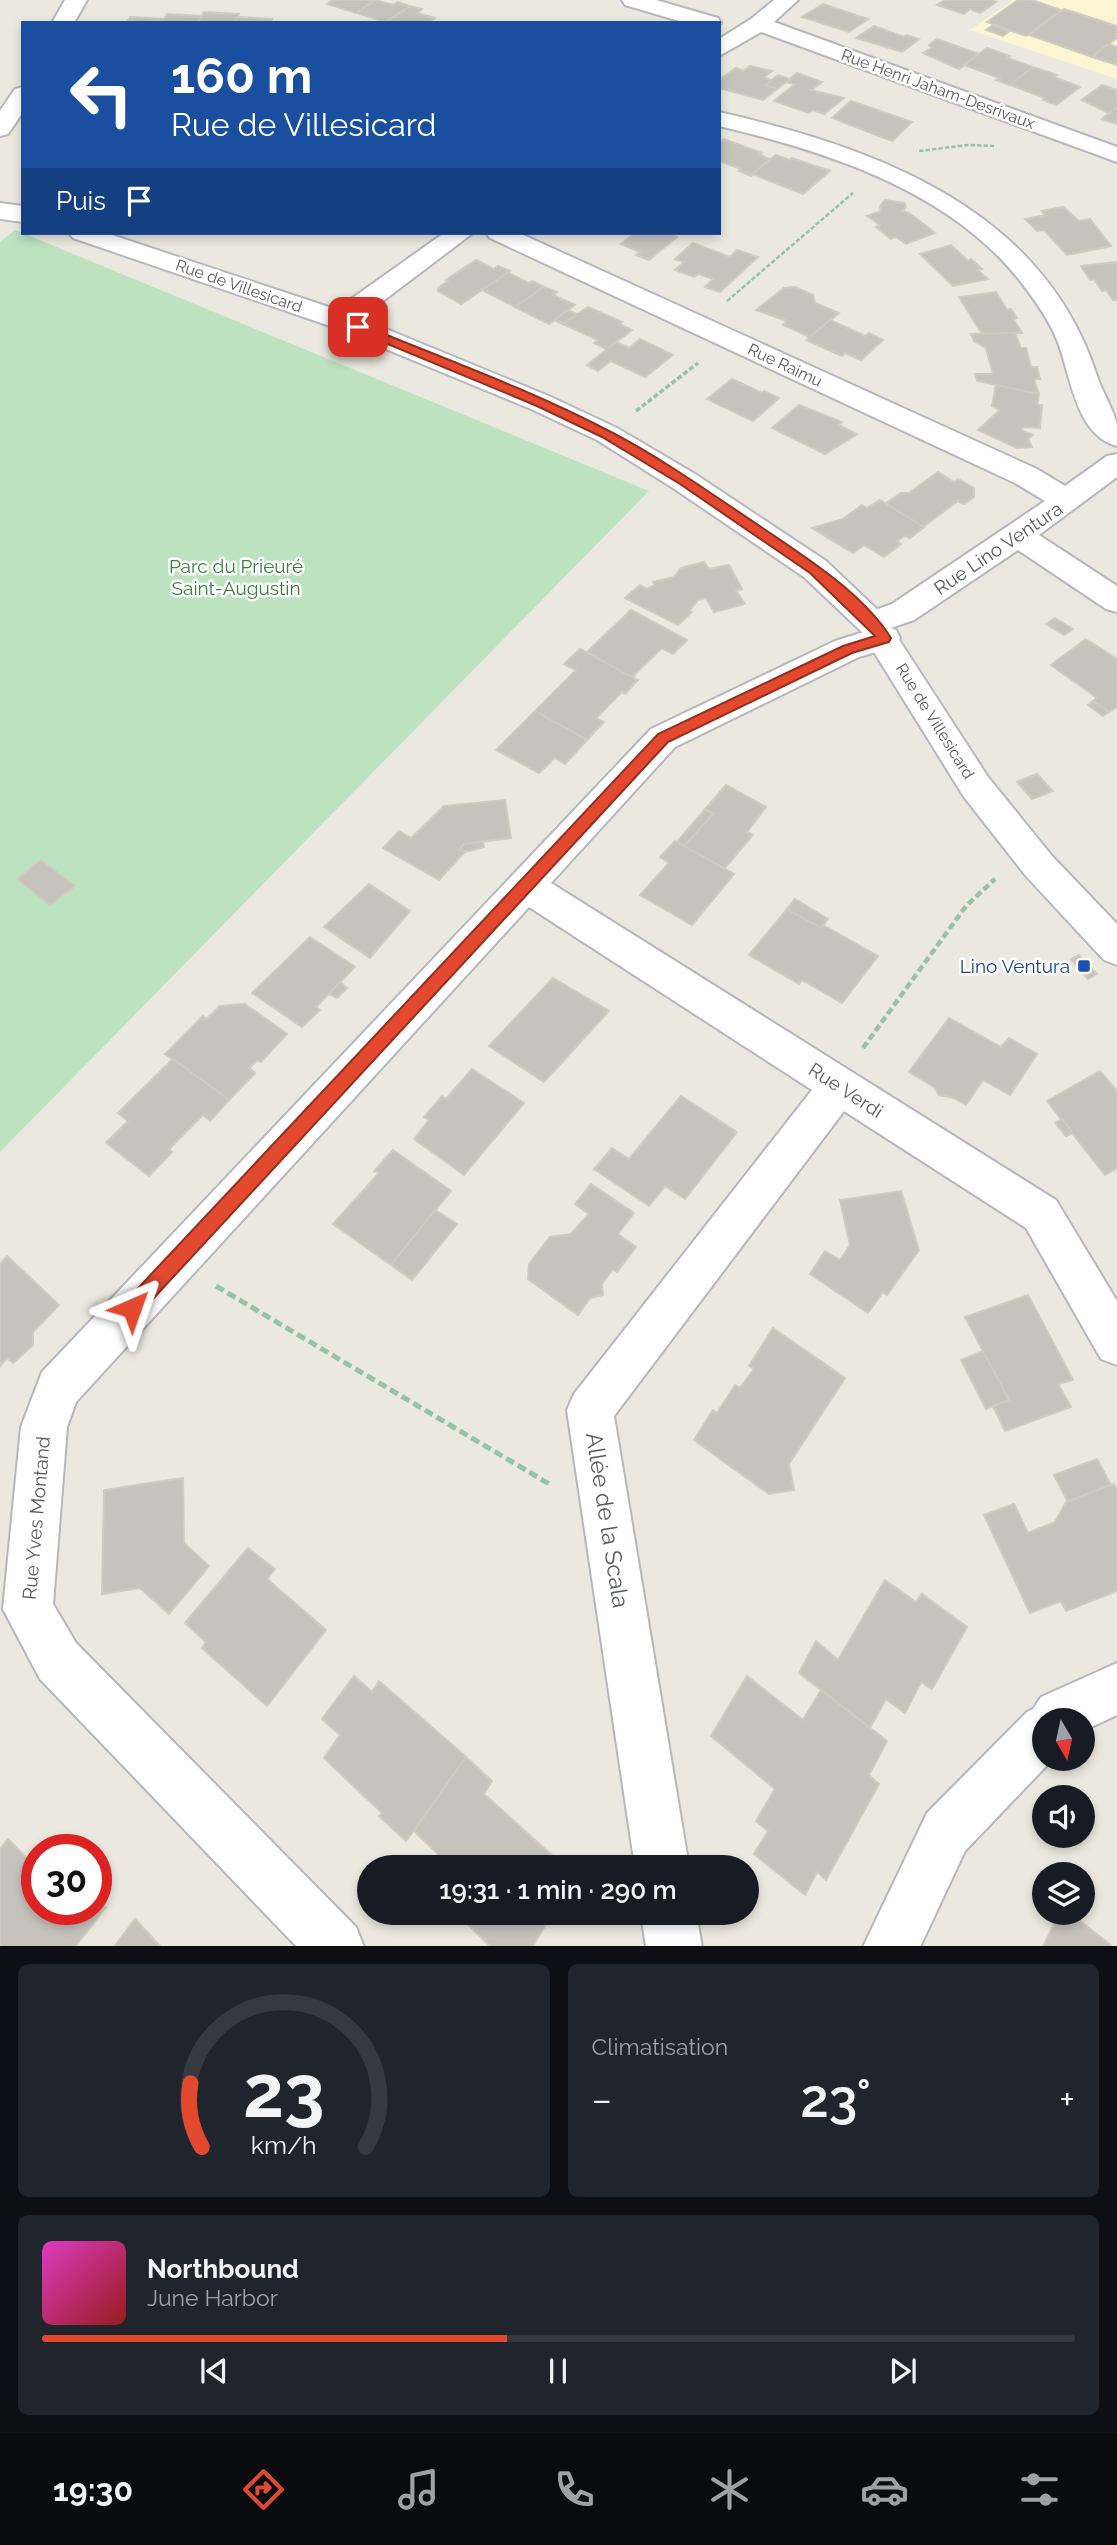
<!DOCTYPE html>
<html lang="fr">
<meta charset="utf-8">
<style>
:root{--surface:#171b24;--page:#20242c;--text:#f1f3f6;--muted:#9ea1a6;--line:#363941;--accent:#e2492f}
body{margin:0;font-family:Raleway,sans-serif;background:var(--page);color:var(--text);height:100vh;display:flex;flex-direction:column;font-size:26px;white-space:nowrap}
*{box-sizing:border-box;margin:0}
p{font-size:23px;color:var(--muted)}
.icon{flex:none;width:38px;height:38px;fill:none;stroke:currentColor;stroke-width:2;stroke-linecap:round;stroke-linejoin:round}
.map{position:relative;height:1946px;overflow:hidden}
.panel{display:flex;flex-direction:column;gap:18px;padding:18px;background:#0d0f14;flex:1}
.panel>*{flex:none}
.guide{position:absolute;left:21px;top:21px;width:700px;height:214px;border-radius:0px;box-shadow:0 4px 10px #0003;background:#1a4fa0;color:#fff;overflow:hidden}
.needle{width:46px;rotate:171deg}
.controls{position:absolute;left:1032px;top:1708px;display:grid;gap:14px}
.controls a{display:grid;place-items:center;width:63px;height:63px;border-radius:50%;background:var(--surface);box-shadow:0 4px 10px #0003;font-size:35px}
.speed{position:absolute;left:21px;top:1834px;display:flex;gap:14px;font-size:35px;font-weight:700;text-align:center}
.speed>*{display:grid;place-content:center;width:91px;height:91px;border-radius:50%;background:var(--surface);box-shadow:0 4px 10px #0003;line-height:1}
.speed .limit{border:10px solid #d22;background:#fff;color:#111}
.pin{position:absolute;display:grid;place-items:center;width:60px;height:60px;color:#fff;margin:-30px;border-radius:14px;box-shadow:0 4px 10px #0006}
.me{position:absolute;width:77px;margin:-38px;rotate:43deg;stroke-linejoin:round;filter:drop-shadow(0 0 5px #0008)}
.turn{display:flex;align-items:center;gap:24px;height:147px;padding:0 35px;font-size:32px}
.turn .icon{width:91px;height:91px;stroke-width:2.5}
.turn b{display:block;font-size:49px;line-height:60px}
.then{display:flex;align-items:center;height:66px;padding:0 35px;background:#0003;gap:14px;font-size:26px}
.big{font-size:52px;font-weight:600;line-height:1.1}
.panel .card{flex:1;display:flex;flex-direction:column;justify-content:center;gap:10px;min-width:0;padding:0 24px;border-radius:10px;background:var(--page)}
.panel .dial{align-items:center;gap:0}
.dial svg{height:182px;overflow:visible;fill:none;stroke:var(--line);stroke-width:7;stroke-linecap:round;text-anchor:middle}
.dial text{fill:var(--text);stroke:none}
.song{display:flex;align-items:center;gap:21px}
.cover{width:84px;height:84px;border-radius:10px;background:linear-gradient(135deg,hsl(310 70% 55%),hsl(0 70% 35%))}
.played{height:7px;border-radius:4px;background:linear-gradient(90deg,var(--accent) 45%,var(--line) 45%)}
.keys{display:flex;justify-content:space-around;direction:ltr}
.heat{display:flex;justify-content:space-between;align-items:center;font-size:38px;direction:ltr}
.panel .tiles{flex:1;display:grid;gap:18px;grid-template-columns:1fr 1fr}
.card:last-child{grid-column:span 2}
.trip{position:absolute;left:357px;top:1855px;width:402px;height:70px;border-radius:35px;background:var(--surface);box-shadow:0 4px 10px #0003;font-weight:600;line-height:70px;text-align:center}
.menu{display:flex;height:112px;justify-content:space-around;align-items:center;background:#090b0e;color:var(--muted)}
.menu .icon{width:49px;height:49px}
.menu .on{color:var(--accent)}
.menu b{font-size:32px;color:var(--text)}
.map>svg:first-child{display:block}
</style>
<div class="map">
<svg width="1117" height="1947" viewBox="0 0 1117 1947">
<rect width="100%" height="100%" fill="#ebe9df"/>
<!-- commercial -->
<polygon fill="#fcf5d4" points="1013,0 1117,0 1117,79 970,30"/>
<!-- green -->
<polygon fill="#bce2bf" points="15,230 649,491 0,1152 0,242"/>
<!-- building -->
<g fill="#c6c3bd" stroke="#cfcbbe" stroke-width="2">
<polygon points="333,0 375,0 356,13 327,4"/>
<polygon points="375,0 393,5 398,2 410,6 386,22 356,13"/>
<polygon points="945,0 989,0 996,2 980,13 970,9 964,14 937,5"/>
<polygon points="1018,0 1032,0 1061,10 1026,36 987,22"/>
<polygon points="823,4 868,19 849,32 802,17"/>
<polygon points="410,6 422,9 417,13 435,18 428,23 386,22"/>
<polygon points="1064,9 1117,26 1117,38 1092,57 1029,35"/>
<polygon points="204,12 205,12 239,14 234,23 198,23"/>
<polygon points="167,14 202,16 198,23 162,23"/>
<polygon points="130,17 164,19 162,23 126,23"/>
<polygon points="237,17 238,17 272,19 270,23 234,23"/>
<polygon points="993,25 1010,31 1003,36 986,30"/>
<polygon points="874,26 904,37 907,35 919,39 902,52 856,38"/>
<polygon points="937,39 979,54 959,69 923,53 932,48 929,45"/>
<polygon points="1108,44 1117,47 1117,65 1092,57"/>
<polygon points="987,48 1010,56 1007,58 1033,67 1010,85 996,80 1000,78 964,65"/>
<polygon points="750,66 772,71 764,77 771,80 765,85 777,89 763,100 719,88 719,80 736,68 743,71"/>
<polygon points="1033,67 1057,75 1054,77 1080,87 1056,105 1043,100 1045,98 1010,85"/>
<polygon points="797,73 822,82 811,90 844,98 824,114 813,110 809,113 774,101 795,84 786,82"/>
<polygon points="778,75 790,79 777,89 765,85"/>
<polygon points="1102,85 1117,90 1117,107 1109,113 1082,100"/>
<polygon points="851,101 912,122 892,141 832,118"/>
<polygon points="1117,107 1117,124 1102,119 1109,113"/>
<polygon points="724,139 762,153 759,155 770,159 751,176 739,171 741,169 719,161 719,143"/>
<polygon points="776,155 789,160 792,158 830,171 803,194 752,174"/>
<polygon points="885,200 904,203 906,207 903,211 909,213 935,233 906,244 896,237 891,239 876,227 880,225 867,216 881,211 880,206"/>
<polygon points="1063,207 1079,221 1090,219 1111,246 1067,255 1044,230 1037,231 1025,219 1046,215 1042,211"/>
<polygon points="635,233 666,233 677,237 649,260 636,255 640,252 621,244"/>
<polygon points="693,243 730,257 737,250 758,257 720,292 705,287 713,279 699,274 694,277 675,270 684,262 675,259"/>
<polygon points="951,245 968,261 971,259 982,269 977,270 988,279 953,286 920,254"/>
<polygon points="476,260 494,269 498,266 510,271 461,304 438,291 438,288 448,281 446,280"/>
<polygon points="1117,262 1117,300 1113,300 1106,290 1102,291 1094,279 1090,280 1081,266"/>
<polygon points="508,273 529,283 532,281 544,287 515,307 482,290"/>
<polygon points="544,287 557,292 553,295 575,305 549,324 515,307"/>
<polygon points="795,287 813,295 815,303 839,313 810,337 783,325 787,321 756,310 784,288"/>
<polygon points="996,292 1007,310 1011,309 1017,318 1013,319 1022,333 982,334 959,297"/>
<polygon points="588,307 622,322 619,324 632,330 607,349 594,343 598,340 563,324"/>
<polygon points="568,310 577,314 563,324 554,320"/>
<polygon points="830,320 865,336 869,333 883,340 861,360 845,353 842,356 806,340"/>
<polygon points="1015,333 1021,348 1026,348 1031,367 1037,367 1040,379 1034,379 1039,394 977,381 975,374 993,374 986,348 974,341 971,334"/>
<polygon points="640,339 673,355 645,377 611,361 598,371 587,365 616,342 629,348"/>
<polygon points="732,379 762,393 764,391 779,398 753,421 707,399"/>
<polygon points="996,385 1039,394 1037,405 1042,405 1040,428 1023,427 1021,430 1033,435 1028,439 1032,447 1017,448 978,430 1000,410 992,406"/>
<polygon points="799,405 842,422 838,425 857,434 825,454 772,428"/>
<polygon points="938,472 954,482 958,479 974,488 974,497 964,504 958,501 923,527 885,504 901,493 909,493"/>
<polygon points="880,500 924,527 910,538 905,536 897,541 901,544 884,557 864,545 853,553 812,528 843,519 862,505 867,508"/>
<polygon points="704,562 709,569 729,565 742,589 736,591 745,604 714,612 706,598 698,600 690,610 692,612 678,625 625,598 640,585 647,589 655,585 653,582 674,577 681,568"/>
<polygon points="631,610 687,640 673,654 662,648 632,677 587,652"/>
<polygon points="1055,618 1073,629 1064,635 1046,624"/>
<polygon points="1086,639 1117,659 1117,707 1109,712 1093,701 1097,698 1051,665"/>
<polygon points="580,649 638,680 625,694 622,692 596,718 604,722 587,740 535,711 576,670 564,664"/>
<polygon points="1093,701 1109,712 1103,716 1088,705"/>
<polygon points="535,711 587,740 565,764 555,758 539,773 496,750"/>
<polygon points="1037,774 1053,791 1032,799 1017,782"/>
<polygon points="726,785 766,807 747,832 753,835 724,869 684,846 713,814 705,809"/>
<polygon points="505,800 511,838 464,844 459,850 465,852 439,880 383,848 399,831 411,838 444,806"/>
<polygon points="705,809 713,814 684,846 677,842"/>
<polygon points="675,841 734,874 692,925 640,895 669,863 660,857"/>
<polygon points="483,842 484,847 465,852 459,850 464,844"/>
<polygon points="41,860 75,886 50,905 17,879"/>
<polygon points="369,884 410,911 370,958 324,927"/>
<polygon points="795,899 828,919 821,928 787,909"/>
<polygon points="787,909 821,928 823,925 878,956 842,1003 802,980 799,984 749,955"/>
<polygon points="310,937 355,967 316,1007 320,1010 302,1027 252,993"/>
<polygon points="1079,955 1097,974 1088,979 1071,959"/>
<polygon points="553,978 609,1011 544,1082 489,1046"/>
<polygon points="340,982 347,988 337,998 329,994"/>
<polygon points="245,1004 287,1034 261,1062 258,1060 249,1068 255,1073 229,1100 165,1054 203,1016 206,1019 220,1006"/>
<polygon points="949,1018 1001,1047 1009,1038 1037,1054 1010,1095 983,1080 966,1105 954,1098 939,1095 934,1087 909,1072"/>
<polygon points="173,1059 229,1100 210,1121 203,1115 169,1149 172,1152 149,1176 106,1143 128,1121 118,1113"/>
<polygon points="472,1069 524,1103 464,1175 414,1139 429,1120 424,1117 442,1096 446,1099"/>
<polygon points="1100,1071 1117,1091 1117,1168 1105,1175 1047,1101"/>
<polygon points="681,1096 737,1132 685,1199 665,1186 649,1206 594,1169 612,1148 629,1159"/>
<polygon points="1062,1119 1073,1133 1066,1136 1055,1123"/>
<polygon points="393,1150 451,1191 391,1265 333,1224 379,1173 374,1171"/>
<polygon points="591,1184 634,1213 618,1234 636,1247 617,1272 613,1269 602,1284 603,1295 590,1298 578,1315 528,1279 529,1264 550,1237 571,1234 589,1214 575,1204"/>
<polygon points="901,1191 919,1250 887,1295 883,1292 868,1313 810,1274 825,1251 840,1260 850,1245 840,1200"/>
<polygon points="435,1210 457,1224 412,1280 391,1265"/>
<polygon points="7,1256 59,1305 33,1332 33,1345 13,1363 7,1358 0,1366 0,1264"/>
<polygon points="1028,1295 1073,1380 1058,1384 1071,1407 1005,1431 993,1406 1009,1400 965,1317"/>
<polygon points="773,1328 845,1378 789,1464 794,1490 769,1494 694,1440 713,1410 717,1413 735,1385 740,1388 754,1369 749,1366"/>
<polygon points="983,1351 1009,1400 986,1409 961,1360"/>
<polygon points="1097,1459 1111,1485 1068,1502 1054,1475"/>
<polygon points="183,1478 184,1543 209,1566 169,1614 140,1588 102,1594 104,1490"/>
<polygon points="1114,1484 1117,1490 1117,1591 1066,1611 1061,1601 1030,1613 984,1515 1014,1504 1028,1533 1055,1522 1066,1502"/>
<polygon points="248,1548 275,1569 267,1579 326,1630 267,1706 202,1648 206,1642 185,1623"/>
<polygon points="885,1580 916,1602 922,1594 967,1627 932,1689 921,1682 905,1713 886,1699 870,1728 799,1673 816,1641 838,1660"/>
<polygon points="354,1676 372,1692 379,1681 466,1757 406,1841 379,1816 382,1813 324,1758 340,1735 322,1719"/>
<polygon points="747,1676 803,1720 821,1690 887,1741 869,1775 879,1784 826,1880 817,1872 805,1895 754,1854 768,1831 756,1821 775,1789 711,1736"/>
<polygon points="466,1757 492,1781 484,1794 565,1867 433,1867 431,1865 438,1854 414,1831"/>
<polygon points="8,1839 37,1869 37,1909 96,1909 96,1896 106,1907 75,1947 0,1947 0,1849"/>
<polygon points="456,1913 553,1913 532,1947 491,1947"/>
<polygon points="1059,1913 1070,1913 1113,1947 1043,1947"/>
<polygon points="135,1919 161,1947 114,1947"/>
</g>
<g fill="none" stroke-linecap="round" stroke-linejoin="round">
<defs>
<g id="street">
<polygon points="622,0 656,0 718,18 721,23 719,25 719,23 686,23 625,5"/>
<polygon points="774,0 798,0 774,22 1117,147 1117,162 761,32 719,56 719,39 751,19"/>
<path d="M719,112C876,148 1043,208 1097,376C1101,389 1116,415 1117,425C1117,432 1117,439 1117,446C1075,435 1071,374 1057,340C1050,322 1038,305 1027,290C957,193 830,152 719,126Z"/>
<polygon points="444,233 473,233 350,326 340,328 330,326 327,320 330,314"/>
<polygon points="486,233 519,233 1037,469 1065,486 1107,456 1117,454 1117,477 1039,535 1117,586 1117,612 1106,609 1018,550 914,620 891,628 896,630 900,638 896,646 859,657 675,747 551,883 1056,1200 1117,1301 1117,1365 1101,1359 1026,1228 844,1111 614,1416 689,1867 635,1867 567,1410 574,1394 812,1090 529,907 76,1402 67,1427 53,1604 76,1643 356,1927 364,1947 297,1947 40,1679 3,1609 21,1427 42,1372 651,729 835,641 864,632 856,623 861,615 892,604 1045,501 1015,483 490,238"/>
<polygon points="1117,1663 1117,1715 1083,1731 1083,1720 1045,1720 1045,1759 1053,1759 965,1851 920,1947 863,1947 927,1813 1027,1712 1033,1709 1041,1697"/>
<polygon points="641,1913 696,1913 702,1947 646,1947"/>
</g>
<g id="secondary">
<polygon points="65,0 87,0 74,23 52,23"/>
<polygon points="23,87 23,112 8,134 0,136 0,111 15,89"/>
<polygon points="0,203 23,206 23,222 0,219"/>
<polygon points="69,233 106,233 350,314 551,397 617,428 695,474 826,561 883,615 988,777 1052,856 1117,924 1117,965 1104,960 1026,876 964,797 861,631 804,577 673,488 597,440 531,409 330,326 73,238"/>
</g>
</defs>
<!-- street casing -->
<use href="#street" stroke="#b5b7bc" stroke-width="4"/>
<!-- secondary casing -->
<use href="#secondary" stroke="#b5b8be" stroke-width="4"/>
<!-- path-far3 -->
<g stroke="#96c3a6" stroke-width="2.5" stroke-dasharray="4.5 2" stroke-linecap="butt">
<polyline points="919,151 968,145 994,146"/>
<polyline points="727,301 853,193"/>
</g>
<!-- path-far2 -->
<polyline stroke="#96c3a6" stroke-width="3.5" stroke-dasharray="5 2.5" stroke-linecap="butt" points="636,411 698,363"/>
<!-- path-far1 -->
<polyline stroke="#96c3a6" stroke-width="4.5" stroke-dasharray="7 3.5" stroke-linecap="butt" points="863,1048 966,906 995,879"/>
<!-- path -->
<polyline stroke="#96c3a6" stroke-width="5" stroke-dasharray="9 4.5" stroke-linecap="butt" points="216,1286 551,1485"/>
<!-- street -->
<use href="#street" fill="#fff" fill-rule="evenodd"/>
<!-- secondary -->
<use href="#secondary" fill="#fff" fill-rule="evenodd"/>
</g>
<!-- route -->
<path fill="#e2492f" stroke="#932f1f" stroke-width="2" d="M354,325H362C445,359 531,390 611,432C665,460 716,497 767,531C810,560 863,594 891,638L889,642L852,653L668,742L139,1314L132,1316L126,1314L123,1308L126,1301L658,734L843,646L875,636L810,573L680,484L602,437L537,406L354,330Z"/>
<!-- markers -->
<rect fill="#1a4fb4" stroke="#fff" stroke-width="2.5" x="1077" y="959" width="14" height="14" rx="3.5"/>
<g text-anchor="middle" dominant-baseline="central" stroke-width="5" stroke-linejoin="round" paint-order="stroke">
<!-- far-street labels -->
<g font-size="16" fill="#585b60" stroke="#fff">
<text transform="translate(938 89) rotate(20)">Rue Henri Jaham-Desrivaux</text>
<text transform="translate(239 286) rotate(19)">Rue de Villesicard</text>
<text transform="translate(785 365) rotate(25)">Rue Raimu</text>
<text transform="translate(935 721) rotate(58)">Rue de Villesicard</text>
</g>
<!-- street labels -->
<g font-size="19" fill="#585b60" stroke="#fff">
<text transform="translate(998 548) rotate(-34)">Rue Lino Ventura</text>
<text transform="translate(846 1090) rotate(33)">Rue Verdi</text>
<text transform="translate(36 1518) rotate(-85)">Rue Yves Montand</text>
</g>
<!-- park labels -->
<g font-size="19" fill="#37813f" stroke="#fff">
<text x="236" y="566">Parc du Prieuré<tspan x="236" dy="22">Saint-Augustin</tspan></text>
</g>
<!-- transit labels -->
<g font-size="19" fill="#164399" stroke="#fff" text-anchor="end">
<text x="1070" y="966">Lino Ventura</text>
</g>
<!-- near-street labels -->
<g font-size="23" fill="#585b60" stroke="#fff">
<text transform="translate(608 1520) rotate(81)">Allée de la Scala</text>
</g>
</g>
</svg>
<div class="controls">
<a><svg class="needle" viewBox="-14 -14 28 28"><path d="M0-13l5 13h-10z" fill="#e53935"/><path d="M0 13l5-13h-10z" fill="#9ea1a6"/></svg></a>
<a><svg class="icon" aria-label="sound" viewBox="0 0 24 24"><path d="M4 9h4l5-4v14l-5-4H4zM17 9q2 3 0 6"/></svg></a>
<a><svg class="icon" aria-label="layers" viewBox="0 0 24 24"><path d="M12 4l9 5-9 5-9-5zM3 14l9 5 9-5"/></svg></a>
</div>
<div class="speed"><div class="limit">30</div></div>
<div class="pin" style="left:358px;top:327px;background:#d93025"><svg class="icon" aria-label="arrive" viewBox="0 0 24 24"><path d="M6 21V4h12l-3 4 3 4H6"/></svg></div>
<svg class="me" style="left:132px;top:1308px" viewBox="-20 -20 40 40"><path d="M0-17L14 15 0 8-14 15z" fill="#e2492f" stroke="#fff" stroke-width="4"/></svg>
<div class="trip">19:31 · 1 min · 290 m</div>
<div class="guide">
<div class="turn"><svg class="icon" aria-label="left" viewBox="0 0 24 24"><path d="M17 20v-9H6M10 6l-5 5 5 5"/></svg><div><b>160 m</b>Rue de Villesicard</div></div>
<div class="then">Puis<svg class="icon" aria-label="arrive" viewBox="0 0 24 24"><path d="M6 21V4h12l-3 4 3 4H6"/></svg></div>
</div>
</div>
<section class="panel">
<div class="tiles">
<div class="card dial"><svg viewBox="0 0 100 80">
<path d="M14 69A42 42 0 1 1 86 69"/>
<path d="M14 69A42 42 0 0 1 9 41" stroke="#e2492f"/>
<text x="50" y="56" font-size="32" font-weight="700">23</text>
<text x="50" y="72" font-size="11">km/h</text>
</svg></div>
<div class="card"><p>Climatisation</p>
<div class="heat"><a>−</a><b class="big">23°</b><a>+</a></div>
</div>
<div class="card">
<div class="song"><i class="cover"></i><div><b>Northbound</b><p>June Harbor</p></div></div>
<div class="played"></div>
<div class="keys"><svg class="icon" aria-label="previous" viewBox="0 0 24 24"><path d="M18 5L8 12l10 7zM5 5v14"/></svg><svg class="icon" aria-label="pause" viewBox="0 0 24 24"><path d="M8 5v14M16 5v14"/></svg><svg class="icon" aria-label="next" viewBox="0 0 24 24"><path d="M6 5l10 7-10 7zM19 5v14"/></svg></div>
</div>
</div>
</section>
<nav class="menu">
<b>19:30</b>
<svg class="icon on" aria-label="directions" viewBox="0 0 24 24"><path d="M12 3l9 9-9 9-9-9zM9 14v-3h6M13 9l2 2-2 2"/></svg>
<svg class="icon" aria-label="music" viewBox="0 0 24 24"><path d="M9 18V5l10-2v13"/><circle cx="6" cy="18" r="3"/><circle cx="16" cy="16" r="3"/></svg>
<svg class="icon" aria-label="phone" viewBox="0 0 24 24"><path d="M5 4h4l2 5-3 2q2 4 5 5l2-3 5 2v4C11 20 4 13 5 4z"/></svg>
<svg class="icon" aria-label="climate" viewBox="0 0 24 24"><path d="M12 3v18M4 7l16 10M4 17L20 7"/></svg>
<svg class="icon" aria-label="car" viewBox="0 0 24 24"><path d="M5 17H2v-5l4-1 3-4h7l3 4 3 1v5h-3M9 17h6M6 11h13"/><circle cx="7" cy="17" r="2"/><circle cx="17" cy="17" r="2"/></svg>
<svg class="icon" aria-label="filters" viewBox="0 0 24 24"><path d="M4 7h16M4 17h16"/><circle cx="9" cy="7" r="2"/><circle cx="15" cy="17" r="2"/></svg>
</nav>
